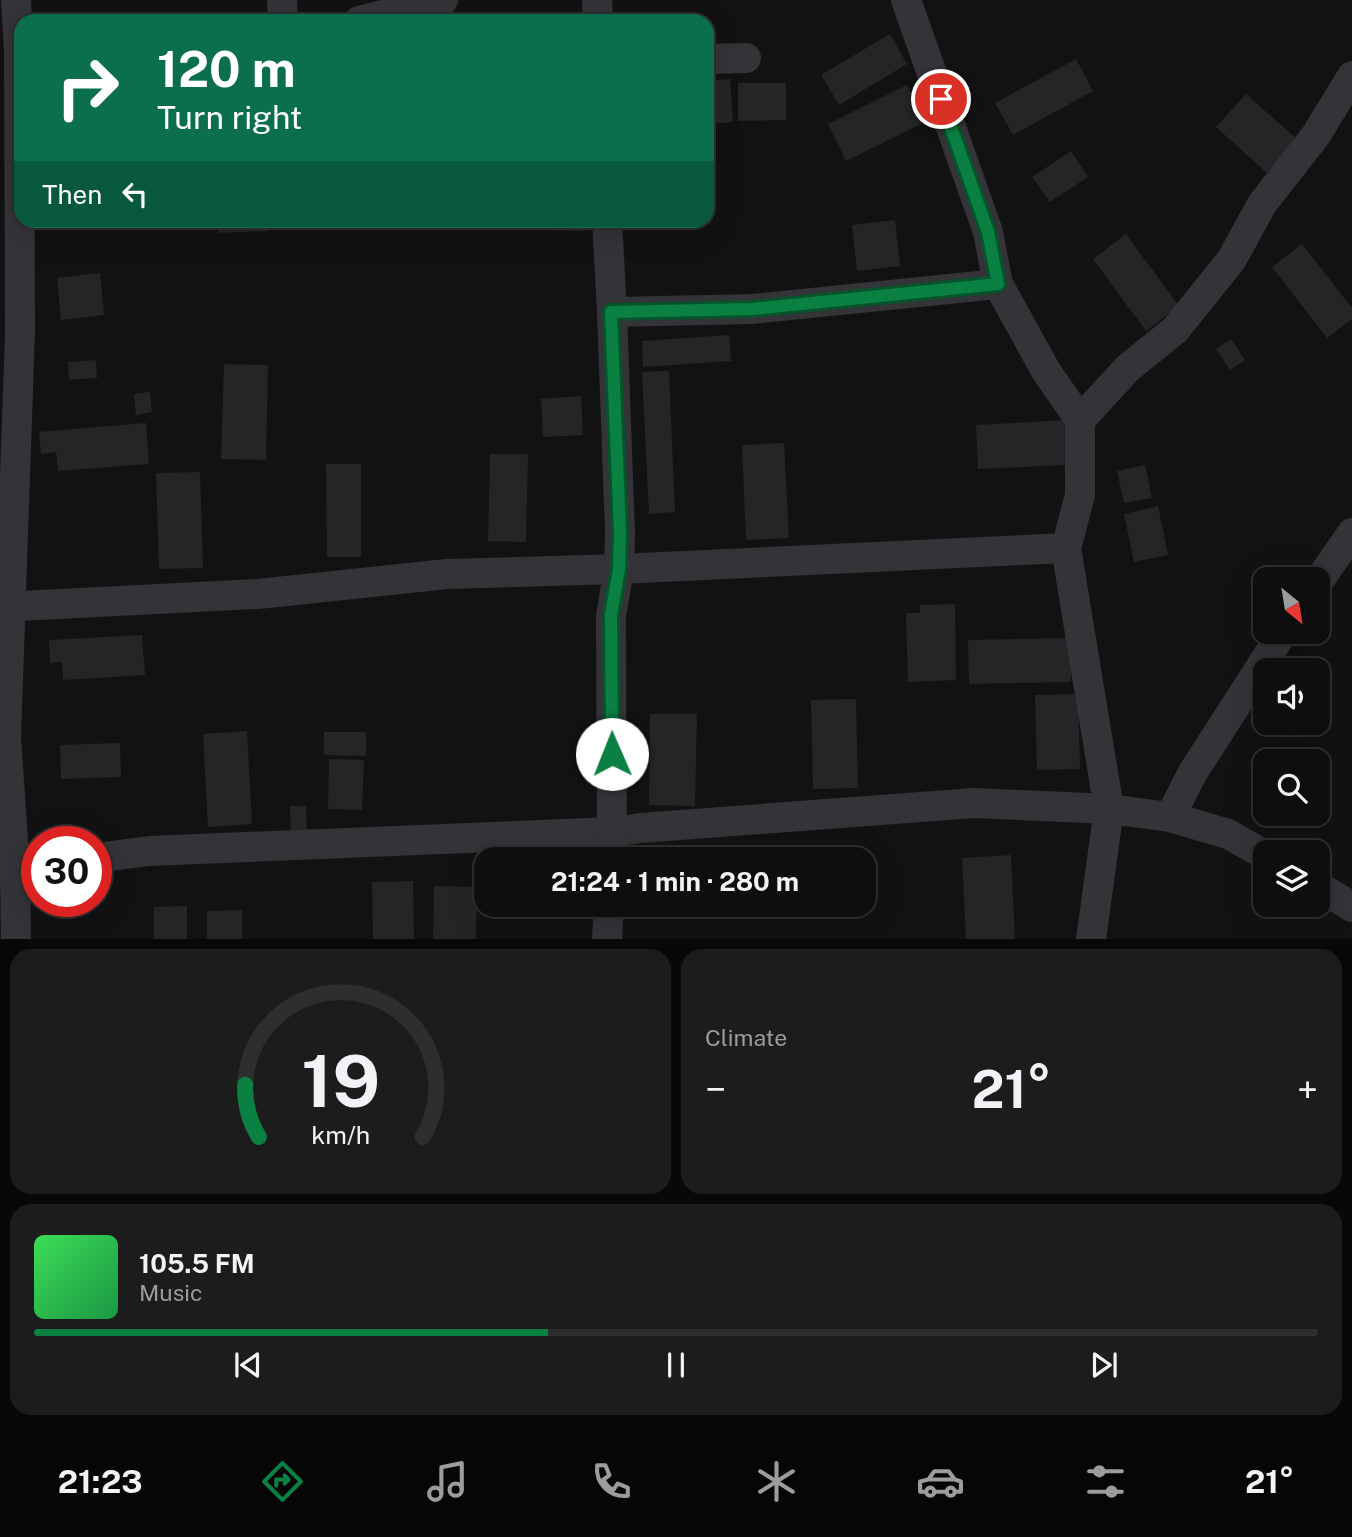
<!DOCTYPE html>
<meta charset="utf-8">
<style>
:root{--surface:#0e0e0e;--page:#1c1c1c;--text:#f1f3f6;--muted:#9b9c9e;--line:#2e2e2e;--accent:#0b8043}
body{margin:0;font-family:"Public Sans",sans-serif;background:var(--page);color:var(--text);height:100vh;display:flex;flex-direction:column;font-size:26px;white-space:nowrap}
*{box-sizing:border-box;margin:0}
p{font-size:23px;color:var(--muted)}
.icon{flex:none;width:38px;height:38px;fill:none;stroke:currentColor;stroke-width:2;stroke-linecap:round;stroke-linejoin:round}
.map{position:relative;height:939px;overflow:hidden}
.drawer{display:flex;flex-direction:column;gap:10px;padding:10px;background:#080808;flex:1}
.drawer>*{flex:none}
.top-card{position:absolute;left:14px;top:14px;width:700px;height:214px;border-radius:21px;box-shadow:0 7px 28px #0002,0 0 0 2px var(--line);background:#0b6e4f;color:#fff;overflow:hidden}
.needle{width:46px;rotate:150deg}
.controls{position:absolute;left:1253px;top:567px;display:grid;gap:14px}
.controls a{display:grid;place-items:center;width:77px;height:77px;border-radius:14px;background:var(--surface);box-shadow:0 7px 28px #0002,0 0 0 2px var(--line);font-size:35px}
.speed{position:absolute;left:21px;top:826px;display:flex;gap:14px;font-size:35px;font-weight:700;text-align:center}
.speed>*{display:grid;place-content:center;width:91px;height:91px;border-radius:50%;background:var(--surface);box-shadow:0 7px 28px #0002,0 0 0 2px var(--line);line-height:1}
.speed .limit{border:10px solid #d22;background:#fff;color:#111}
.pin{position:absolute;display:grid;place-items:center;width:60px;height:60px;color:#fff;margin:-30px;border:4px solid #fff;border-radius:50%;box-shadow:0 2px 7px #0007}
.me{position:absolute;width:77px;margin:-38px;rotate:359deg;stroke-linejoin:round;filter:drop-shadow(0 0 5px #0008)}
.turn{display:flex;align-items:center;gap:24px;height:147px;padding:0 28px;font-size:32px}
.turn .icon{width:91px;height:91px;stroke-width:2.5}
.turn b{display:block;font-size:49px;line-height:60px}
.then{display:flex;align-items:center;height:66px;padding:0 28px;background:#0003;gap:14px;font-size:26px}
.big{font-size:52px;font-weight:700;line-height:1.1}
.drawer .card{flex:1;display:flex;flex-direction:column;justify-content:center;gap:10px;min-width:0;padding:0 24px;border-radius:21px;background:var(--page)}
.drawer .dial{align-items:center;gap:0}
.dial svg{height:182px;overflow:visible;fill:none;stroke:var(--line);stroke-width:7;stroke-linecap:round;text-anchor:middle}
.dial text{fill:var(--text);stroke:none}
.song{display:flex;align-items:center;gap:21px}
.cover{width:84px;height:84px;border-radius:10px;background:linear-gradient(135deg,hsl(130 70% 55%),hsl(140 70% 35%))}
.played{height:7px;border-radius:4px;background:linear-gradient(90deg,var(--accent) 40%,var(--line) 40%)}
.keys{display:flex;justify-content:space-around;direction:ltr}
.heat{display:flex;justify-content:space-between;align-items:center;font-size:38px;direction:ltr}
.drawer .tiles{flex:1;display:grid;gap:10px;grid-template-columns:1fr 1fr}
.card:last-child{grid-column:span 2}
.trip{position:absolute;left:474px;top:847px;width:402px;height:70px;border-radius:21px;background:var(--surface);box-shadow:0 7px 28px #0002,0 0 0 2px var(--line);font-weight:700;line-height:70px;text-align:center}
.tab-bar{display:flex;height:112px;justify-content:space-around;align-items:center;background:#060606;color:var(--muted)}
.tab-bar .icon{width:49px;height:49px}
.tab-bar .on{color:var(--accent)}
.tab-bar b{font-size:32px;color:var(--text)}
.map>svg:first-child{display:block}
</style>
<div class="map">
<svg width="1352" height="939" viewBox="0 0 1352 939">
<rect width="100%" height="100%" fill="#121213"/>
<!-- building -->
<g fill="#252527">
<polygon points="890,34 907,64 839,105 821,75"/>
<polygon points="1076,59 1093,91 1013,135 995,103"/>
<polygon points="730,79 733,122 707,124 707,81"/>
<polygon points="738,83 786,83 786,120 738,121"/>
<polygon points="907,85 925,122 846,161 828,124"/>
<polygon points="1246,94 1298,140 1267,173 1216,127"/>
<polygon points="1071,151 1088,177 1050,202 1032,177"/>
<polygon points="218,220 268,220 268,231 218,233"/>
<polygon points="489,220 585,220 585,231 489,229"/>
<polygon points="895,220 900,266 857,271 852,225"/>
<polygon points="1126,234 1179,306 1146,331 1093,259"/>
<polygon points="1302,244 1352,308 1352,319 1327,338 1272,267"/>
<polygon points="100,273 104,315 61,320 57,278"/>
<polygon points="729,335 731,361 643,367 642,341"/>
<polygon points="1231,339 1245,360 1230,370 1216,349"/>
<polygon points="96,360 97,378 69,380 68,362"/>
<polygon points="224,364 268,365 266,460 221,459"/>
<polygon points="669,371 675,512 649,514 642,372"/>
<polygon points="150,392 152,412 136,415 134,394"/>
<polygon points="581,396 583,435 543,437 541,399"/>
<polygon points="1066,420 1068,465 978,469 976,425"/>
<polygon points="146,423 149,464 58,471 56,452 41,454 39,432"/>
<polygon points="784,443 789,538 746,540 742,445"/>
<polygon points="490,454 528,454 526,542 488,541"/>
<polygon points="326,464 361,464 361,557 327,557"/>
<polygon points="1145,465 1152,498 1124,503 1117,471"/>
<polygon points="200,472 203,568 159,569 156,473"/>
<polygon points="1158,506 1168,555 1134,562 1124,514"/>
<polygon points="955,604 956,680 908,682 906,613 920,613 920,605"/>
<polygon points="142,635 145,675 63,680 62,662 50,663 49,640"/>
<polygon points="1071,638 1071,682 969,684 968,640"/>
<polygon points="1078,694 1080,769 1037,770 1035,695"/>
<polygon points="856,699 858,788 813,789 811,700"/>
<polygon points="650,714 697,714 695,806 649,805"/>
<polygon points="247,731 252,824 208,827 203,734"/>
<polygon points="324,732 366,732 366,756 324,755"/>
<polygon points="120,743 121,777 61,779 60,745"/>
<polygon points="329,759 364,760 362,810 328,809"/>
<polygon points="290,806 306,806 307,833 291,833"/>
<polygon points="1011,855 1015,939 966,939 962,858"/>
<polygon points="413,881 414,939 373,939 372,882"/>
<polygon points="434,886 477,887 476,939 433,939"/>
<polygon points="187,906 187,939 154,939 154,907"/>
<polygon points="242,910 242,939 207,939 207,911"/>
</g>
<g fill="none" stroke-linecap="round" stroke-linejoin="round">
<!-- minor -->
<g stroke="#333338" stroke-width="30">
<polyline points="16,0 19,52 20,331 6,738 15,869 37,866"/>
<polyline points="282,0 283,21"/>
<polyline points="597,0 598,21"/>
<polyline points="906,0 988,232 998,284 1046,371 1080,420 1080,495 1066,548 1109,809 1091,939"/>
<polyline points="359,21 443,0"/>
<polyline points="707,59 746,58"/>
<polyline points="607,220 612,312"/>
<polyline points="1080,420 1128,368 1175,330 1232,259 1262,204 1316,135 1352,76"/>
<polyline points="1318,582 1352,533"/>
<polyline points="0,607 258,594 447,574 619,569 1066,548"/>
<polyline points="1170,817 1193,772 1283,632"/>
<polyline points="96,858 149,851 613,832 641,828 974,803 1109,809 1170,817 1228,834 1265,855"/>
<polyline points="612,859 611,616 619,569 620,532 612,312 752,309 998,284"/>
<polyline points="0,870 15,869 16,939"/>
<polyline points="1318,886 1352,907"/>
<polyline points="607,939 609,905"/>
</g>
</g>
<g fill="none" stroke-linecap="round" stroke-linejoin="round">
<defs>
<polyline id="route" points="612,754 611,615 619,569 620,532 611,312 752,309 998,284 988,232 941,99"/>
</defs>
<!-- route casing -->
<use href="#route" stroke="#07532c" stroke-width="18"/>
<!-- route -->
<use href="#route" stroke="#0b8043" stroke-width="12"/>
</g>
</svg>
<div class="controls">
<a><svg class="needle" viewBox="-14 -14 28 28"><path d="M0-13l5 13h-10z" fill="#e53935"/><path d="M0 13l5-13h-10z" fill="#9b9c9e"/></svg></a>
<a><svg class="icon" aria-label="sound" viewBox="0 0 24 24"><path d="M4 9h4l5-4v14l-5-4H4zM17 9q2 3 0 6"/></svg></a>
<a><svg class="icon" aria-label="search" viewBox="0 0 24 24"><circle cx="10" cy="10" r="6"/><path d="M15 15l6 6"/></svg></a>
<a><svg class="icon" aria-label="layers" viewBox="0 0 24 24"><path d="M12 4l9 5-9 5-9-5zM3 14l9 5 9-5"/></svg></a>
</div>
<div class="speed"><div class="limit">30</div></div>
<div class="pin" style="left:941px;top:99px;background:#d93025"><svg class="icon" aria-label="arrive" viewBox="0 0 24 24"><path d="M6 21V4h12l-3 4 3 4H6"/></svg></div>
<svg class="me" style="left:612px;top:754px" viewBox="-20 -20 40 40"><circle r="19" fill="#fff"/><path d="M0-13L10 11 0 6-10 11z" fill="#0b8043"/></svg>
<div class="trip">21:24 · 1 min · 280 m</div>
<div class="top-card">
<div class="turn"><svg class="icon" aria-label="right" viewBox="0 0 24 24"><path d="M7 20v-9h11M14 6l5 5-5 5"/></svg><div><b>120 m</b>Turn right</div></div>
<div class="then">Then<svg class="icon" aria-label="left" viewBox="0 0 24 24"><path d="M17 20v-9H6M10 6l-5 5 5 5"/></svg></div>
</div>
</div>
<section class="drawer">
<div class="tiles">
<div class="card dial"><svg viewBox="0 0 100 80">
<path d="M14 69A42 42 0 1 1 86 69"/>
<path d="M14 69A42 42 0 0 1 8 46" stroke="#0b8043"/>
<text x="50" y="56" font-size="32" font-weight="700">19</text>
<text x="50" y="72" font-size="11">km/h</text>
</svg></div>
<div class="card"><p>Climate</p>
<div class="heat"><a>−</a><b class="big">21°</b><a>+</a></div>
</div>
<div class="card">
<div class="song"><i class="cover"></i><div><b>105.5 FM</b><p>Music</p></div></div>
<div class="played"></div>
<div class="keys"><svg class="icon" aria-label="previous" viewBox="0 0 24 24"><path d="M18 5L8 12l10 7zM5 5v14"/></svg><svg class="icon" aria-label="pause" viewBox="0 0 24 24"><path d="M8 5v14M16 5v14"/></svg><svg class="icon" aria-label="next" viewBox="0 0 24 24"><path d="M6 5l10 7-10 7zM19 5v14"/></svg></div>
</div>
</div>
</section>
<nav class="tab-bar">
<b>21:23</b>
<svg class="icon on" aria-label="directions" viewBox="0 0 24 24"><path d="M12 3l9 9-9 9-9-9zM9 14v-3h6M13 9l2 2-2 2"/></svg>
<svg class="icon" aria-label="music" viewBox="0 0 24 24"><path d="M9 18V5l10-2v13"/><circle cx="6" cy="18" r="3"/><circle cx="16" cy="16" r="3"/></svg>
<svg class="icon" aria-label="phone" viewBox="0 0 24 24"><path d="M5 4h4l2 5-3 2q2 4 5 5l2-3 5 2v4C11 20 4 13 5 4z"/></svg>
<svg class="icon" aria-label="climate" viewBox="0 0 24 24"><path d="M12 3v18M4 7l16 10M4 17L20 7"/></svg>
<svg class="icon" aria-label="car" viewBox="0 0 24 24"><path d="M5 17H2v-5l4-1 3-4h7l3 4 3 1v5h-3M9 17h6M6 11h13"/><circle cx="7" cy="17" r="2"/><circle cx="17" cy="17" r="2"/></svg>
<svg class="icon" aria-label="filters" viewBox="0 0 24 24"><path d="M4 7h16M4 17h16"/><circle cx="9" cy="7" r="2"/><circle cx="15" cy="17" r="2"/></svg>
<b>21°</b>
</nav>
